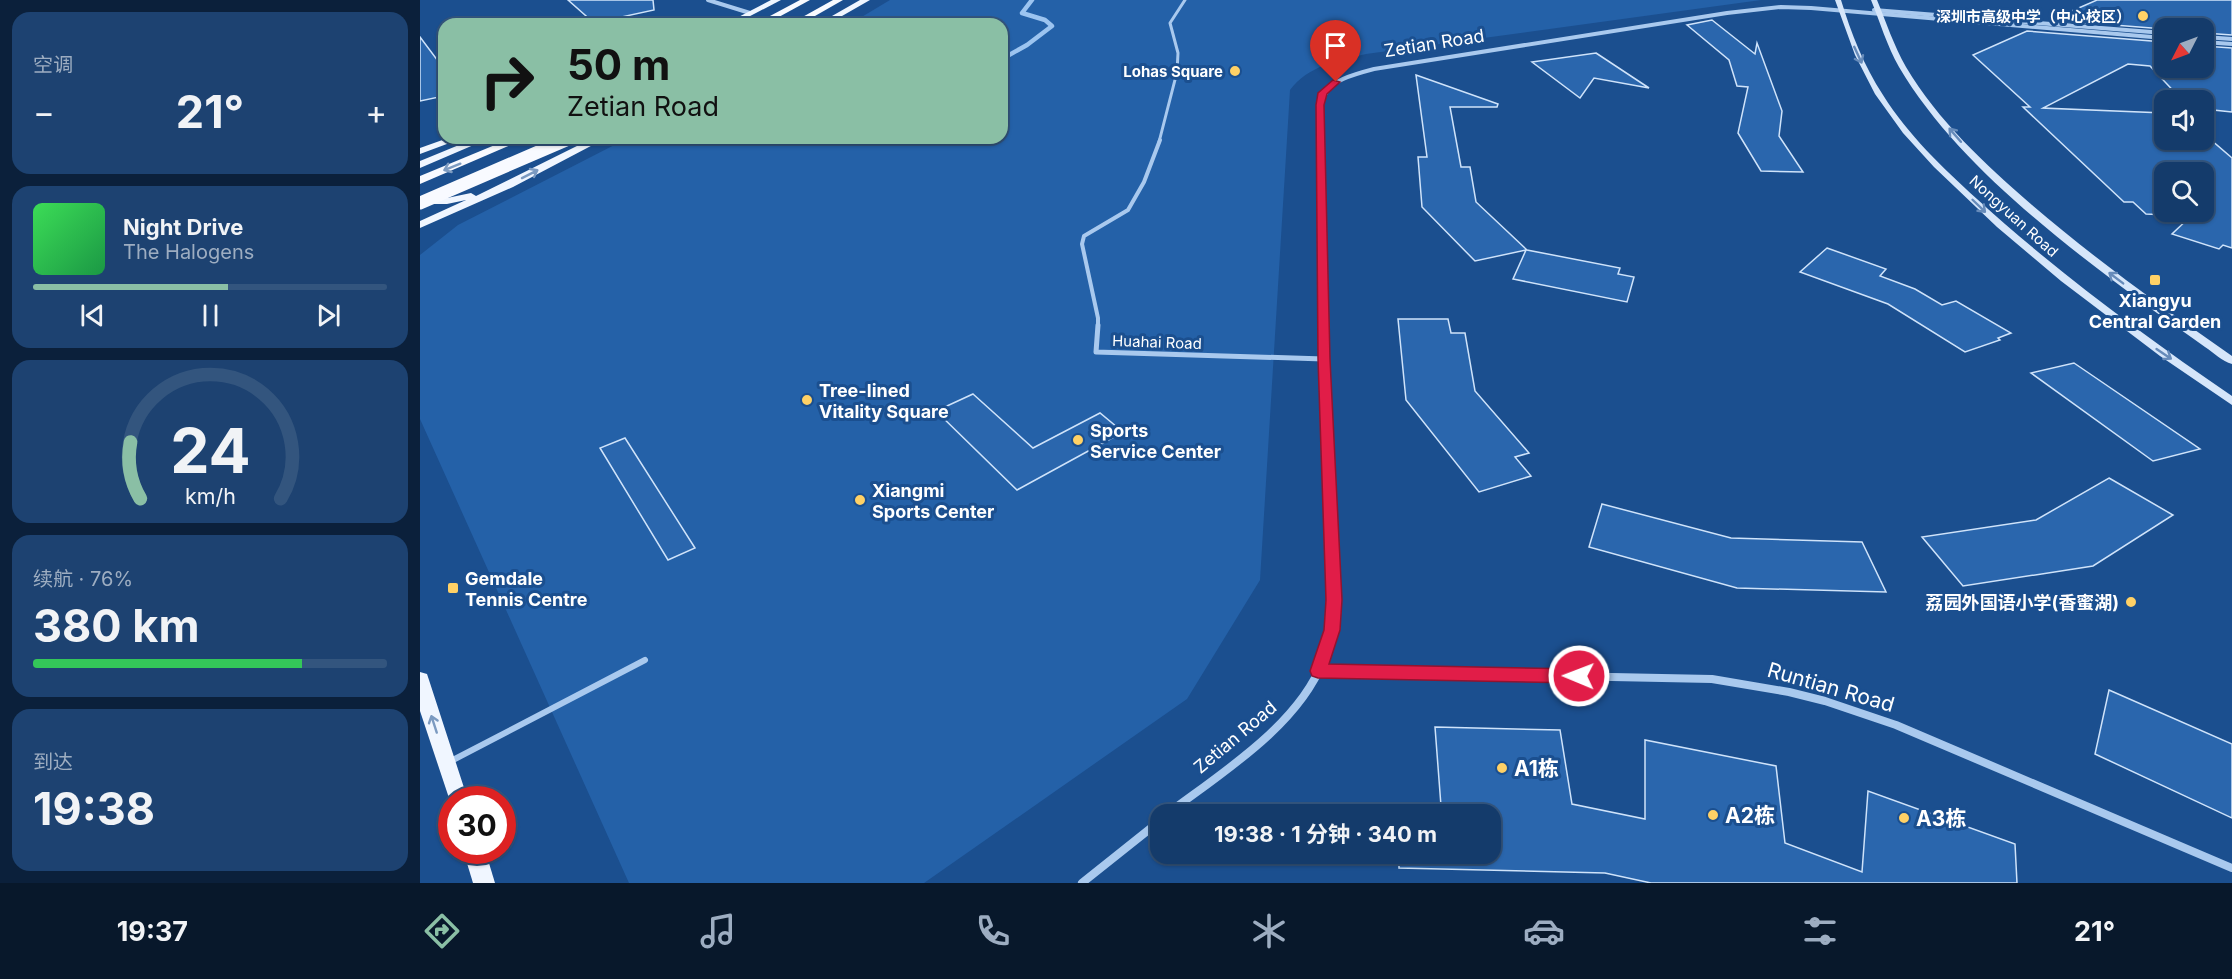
<!DOCTYPE html>
<html lang="zh">
<meta charset="utf-8">
<style>
:root{--surface:#143b6b;--page:#1d4271;--text:#f1f3f6;--muted:#9dadc1;--line:#33557e;--accent:#8abfa5}
body{margin:0;font-family:Inter,"Noto Sans SC",sans-serif;background:var(--page);color:var(--text);height:100vh;display:flex;flex-direction:column;font-size:22px;white-space:nowrap}
*{box-sizing:border-box;margin:0}
p{font-size:20px;color:var(--muted)}
.icon{flex:none;width:33px;height:33px;fill:none;stroke:currentColor;stroke-width:2;stroke-linecap:round;stroke-linejoin:round}
.map{position:relative;flex:1;overflow:hidden}
.drawer{display:flex;flex-direction:column;gap:12px;padding:12px;background:#0b203b;width:420px}
.drawer>*{flex:none}
.banner{position:absolute;left:18px;top:18px;width:570px;height:126px;border-radius:18px;box-shadow:0 2px 4px #0004,0 0 0 2px var(--line);background:#8abfa5;color:#111;overflow:hidden}
.needle{width:39px;rotate:228deg}
.tools{position:absolute;left:1734px;top:18px;display:grid;gap:12px}
.tools a{display:grid;place-items:center;width:60px;height:60px;border-radius:12px;background:var(--surface);box-shadow:0 2px 4px #0004,0 0 0 2px var(--line);font-size:30px}
.speed{position:absolute;left:18px;top:786px;display:flex;gap:12px;font-size:30px;font-weight:700;text-align:center}
.speed>*{display:grid;place-content:center;width:78px;height:78px;border-radius:50%;background:var(--surface);box-shadow:0 2px 4px #0004,0 0 0 2px var(--line);line-height:1}
.speed .limit{border:9px solid #d22;background:#fff;color:#111}
.pin{position:absolute;display:grid;place-items:center;width:51px;height:51px;color:#fff;margin:-62px -26px;border-radius:50% 50% 50% 0;rotate:-45deg;box-shadow:0 0 6px #0007}
.pin .icon{rotate:45deg}
.me{position:absolute;width:66px;margin:-33px;rotate:271deg;stroke-linejoin:round;filter:drop-shadow(0 0 4px #0008)}
.turn{display:flex;align-items:center;gap:21px;height:126px;padding:0 30px;font-size:27px}
.turn .icon{width:78px;height:78px;stroke-width:2.5}
.turn b{display:block;font-size:42px;line-height:51px}
.big{font-size:45px;font-weight:700;line-height:1.1}
.drawer .card{flex:1;display:flex;flex-direction:column;justify-content:center;gap:9px;min-width:0;padding:0 21px;border-radius:18px;background:var(--page)}
.drawer .dial{align-items:center;gap:0}
.dial svg{height:156px;overflow:visible;fill:none;stroke:var(--line);stroke-width:7;stroke-linecap:round;text-anchor:middle}
.dial text{fill:var(--text);stroke:none}
.song{display:flex;align-items:center;gap:18px}
.cover{width:72px;height:72px;border-radius:9px;background:linear-gradient(135deg,hsl(130 70% 55%),hsl(140 70% 35%))}
.played{height:6px;border-radius:3px;background:linear-gradient(90deg,var(--accent) 55%,var(--line) 55%)}
.keys{display:flex;justify-content:space-around;direction:ltr}
.heat{display:flex;justify-content:space-between;align-items:center;font-size:33px;direction:ltr}
.charge{height:9px;border-radius:4px;background:linear-gradient(90deg,#34c759 76%,var(--line) 0)}
.trip{position:absolute;left:730px;top:804px;width:351px;height:60px;border-radius:18px;background:var(--surface);box-shadow:0 2px 4px #0004,0 0 0 2px var(--line);font-weight:700;line-height:60px;text-align:center}
.tab-bar{display:flex;height:96px;justify-content:space-around;align-items:center;background:#08182b;color:var(--muted)}
.tab-bar .icon{width:42px;height:42px}
.tab-bar .active{color:var(--accent)}
.tab-bar b{font-size:27px;color:var(--text)}
main{display:flex;flex:1;min-height:0}
.map>svg:first-child{display:block}
</style>
<main>
<section class="drawer">
<div class="card"><p>空调</p>
<div class="heat"><a>−</a><b class="big">21°</b><a>+</a></div>
</div>
<div class="card">
<div class="song"><i class="cover"></i><div><b>Night Drive</b><p>The Halogens</p></div></div>
<div class="played"></div>
<div class="keys"><svg class="icon" aria-label="previous" viewBox="0 0 24 24"><path d="M18 5L8 12l10 7zM5 5v14"/></svg><svg class="icon" aria-label="pause" viewBox="0 0 24 24"><path d="M8 5v14M16 5v14"/></svg><svg class="icon" aria-label="next" viewBox="0 0 24 24"><path d="M6 5l10 7-10 7zM19 5v14"/></svg></div>
</div>
<div class="card dial"><svg viewBox="0 0 100 80">
<path d="M14 69A42 42 0 1 1 86 69"/>
<path d="M14 69A42 42 0 0 1 9 40" stroke="#8abfa5"/>
<text x="50" y="56" font-size="32" font-weight="700">24</text>
<text x="50" y="72" font-size="11">km/h</text>
</svg></div>
<div class="card"><p>续航 · 76%</p><b class="big">380 km</b><div class="charge"></div></div>
<div class="card"><p>到达</p><b class="big">19:38</b></div>
</section>
<div class="map">
<svg width="1812" height="883" viewBox="0 0 1812 883">
<rect width="100%" height="100%" fill="#1b4f8f"/>
<!-- green -->
<path fill="#2461a8" d="M470,0H1341L946,54C918,60 888,66 870,90L840,580L767,699L504,883H209L0,419V255L38,225L208,138H582V24H430Z"/>
<g fill="none" stroke-linecap="round" stroke-linejoin="round">
<!-- stream -->
<polyline stroke="#9cc4f0" stroke-width="4.5" points="582,59 607,45 632,26 625,20 602,13 612,0"/>
</g>
<!-- building -->
<g fill="#2a66ad" stroke="#cfe3fa" stroke-width="1.5" fill-rule="evenodd">
<polygon points="148,0 233,0 234,10 174,23"/>
<polygon points="1677,0 1812,0 1812,35 1784,33 1784,28 1744,29 1631,20"/>
<polygon points="1292,20 1335,54 1337,43 1362,111 1359,136 1383,172 1341,171 1318,133 1328,87 1317,86 1309,60 1267,25"/>
<path d="M1607,31L1744,42V68H1784V46L1812,48V112L1784,109V100H1762L1730,66L1708,64L1623,108L1744,113V140H1784V134L1812,158V248L1803,245L1799,249L1752,234L1771,216L1726,214L1713,202H1704L1603,107H1610L1553,55ZM1744,172H1784V212H1744Z"/>
<polygon points="0,37 24,69 24,96 0,101"/>
<polygon points="1176,53 1229,88 1174,78 1160,98 1112,62"/>
<polygon points="996,75 1078,104 1077,107 1030,107 1041,167 1050,167 1056,202 1107,250 1200,268 1198,274 1214,277 1207,302 1093,279 1106,250 1055,261 1002,207 998,157 1007,157"/>
<polygon points="1407,248 1466,269 1460,276 1495,289 1522,305 1536,301 1591,333 1578,338 1580,340 1545,352 1468,304 1380,272"/>
<polygon points="978,319 1028,319 1031,333 1045,333 1055,391 1109,453 1095,457 1111,476 1059,492 986,400"/>
<polygon points="1654,363 1780,449 1733,461 1611,373"/>
<polygon points="553,394 613,448 680,413 703,432 597,490 516,411"/>
<polygon points="205,438 275,548 248,560 180,448"/>
<polygon points="1689,478 1753,515 1673,566 1543,586 1502,537 1616,520"/>
<polygon points="1182,504 1311,538 1442,542 1466,592 1317,588 1169,547"/>
<polygon points="1689,690 1812,744 1812,818 1675,754"/>
<polygon points="1015,727 1140,730 1152,804 1225,819 1225,740 1356,766 1365,843 1442,872 1448,791 1595,844 1597,883 1231,883 1185,873 979,868 979,854 1071,854 1071,814 977,814 977,805 1021,806"/>
</g>
<g fill="none" stroke-linecap="round" stroke-linejoin="round">
<!-- service-far1 -->
<polyline stroke="#a9c9ee" stroke-width="2" points="413,18 445,24"/>
<!-- service -->
<polyline stroke="#a9c9ee" stroke-width="6" points="31,761 225,660"/>
<!-- pedestrian-far2 -->
<polyline stroke="#a9c9ee" stroke-width="3" points="739,142 757,72 758,53 750,23 765,0"/>
<!-- pedestrian-far1 -->
<polyline stroke="#a9c9ee" stroke-width="4" points="678,326 678,318 662,244 664,236 708,210 724,182 740,140"/>
<!-- pedestrian -->
<polyline stroke="#a9c9ee" stroke-width="5" points="678,325 676,352 904,359"/>
<!-- minor-far3 -->
<g stroke="#a9c9ee" stroke-width="4">
<polyline points="288,0 330,13"/>
<polyline points="1454,10 1744,33"/>
<polyline points="1784,37 1812,39"/>
<polyline points="1784,42 1812,44"/>
<path d="M901,142C900,89 901,83 954,69L1307,13L1361,7L1391,8L1744,38"/>
</g>
<!-- minor-far2 -->
<polyline stroke="#a9c9ee" stroke-width="4.5" points="901,140 903,326"/>
<!-- minor-far1 -->
<polyline stroke="#a9c9ee" stroke-width="6" points="903,325 913,568"/>
<!-- minor -->
<g stroke="#a9c9ee" stroke-width="8">
<polyline points="898,671 1292,679 1369,692 1405,701 1476,725 1812,868"/>
<path d="M747,814C800,774 878,726 903,661C914,631 914,598 913,566"/>
<polyline points="662,883 741,820"/>
</g>
<!-- secondary -->
<g fill="#d6e6fa" fill-rule="evenodd">
<path d="M1415,0H1421C1431,33 1444,66 1463,95C1488,135 1523,168 1557,199C1637,272 1723,335 1812,396V405L1740,356L1641,281L1577,227L1514,167L1483,133L1455,94L1435,55Z"/>
<path d="M1451,0H1457C1466,22 1474,46 1486,67C1518,121 1565,164 1612,205C1675,259 1743,308 1812,356V364C1802,361 1794,353 1785,347C1767,334 1748,321 1730,308C1642,243 1535,162 1479,67C1467,46 1460,22 1451,0Z"/>
</g>
<!-- primary -->
<g fill="#f0f6ff" fill-rule="evenodd">
<polygon points="351,0 361,0 315,24 305,24"/>
<polygon points="440,0 450,0 408,24 398,24"/>
<polygon points="28,138 43,138 0,154 0,148"/>
<polygon points="56,138 70,138 0,168 0,161"/>
<polygon points="173,138 186,138 93,187 0,228 0,221 46,200 27,204 0,204 0,198 27,198 51,193 56,196"/>
<polygon points="0,672 7,674 9,680 48,800 32,800 32,807 0,711"/>
<polygon points="43,850 65,850 75,883 53,883"/>
</g>
<!-- trunk -->
<g fill="#f8faff" fill-rule="evenodd">
<polygon points="380,0 390,0 346,24 335,24"/>
<polygon points="413,0 423,0 381,24 370,24"/>
<polygon points="92,138 107,138 0,184 0,176"/>
</g>
<!-- trunk-bridge-far1 -->
<polyline stroke="#f8faff" stroke-width="10" points="142,142 151,138"/>
<!-- trunk-bridge -->
<polyline stroke="#f8faff" stroke-width="13" points="0,203 146,140"/>
</g>
<!-- one-way arrows -->
<defs><path id="oneway-shaft" d="M-6 0H5M1.5-3L5.5 0L1.5 3" fill="none" stroke-width="1.6" stroke-linecap="round" stroke-linejoin="round" transform="scale(1.5)"/></defs>
<g stroke="#668bba">
<use href="#oneway-shaft" transform="translate(1438 55) rotate(65)"/>
<use href="#oneway-shaft" transform="translate(1535 135) rotate(-131)"/>
<use href="#oneway-shaft" transform="translate(1559 206) rotate(44)"/>
<use href="#oneway-shaft" transform="translate(1696 278) rotate(-143)"/>
<use href="#oneway-shaft" transform="translate(1744 354) rotate(34)"/>
</g>
<use stroke="#7e9cc1" href="#oneway-shaft" transform="translate(32 167) rotate(158)"/>
<g stroke="#7b9ac1">
<use href="#oneway-shaft" transform="translate(110 174) rotate(-27)"/>
<use href="#oneway-shaft" transform="translate(14 724) rotate(-108)"/>
</g>
<!-- route -->
<polygon fill="#e11d48" stroke="#92132f" stroke-width="1.5" points="913,80 920,82 907,94 904,105 910,359 922,600 920,630 909,664 1159,669 1165,671 1168,676 1165,681 1159,683 898,678 892,676 890,671 904,630 906,600 898,359 896,105 898,93"/>
<!-- markers -->
<g fill="#ffd166" stroke="#1b4f8f" stroke-width="2">
<circle cx="1723" cy="16" r="6"/>
<circle cx="815" cy="71" r="6"/>
<rect x="1729" y="274" width="12" height="12" rx="3"/>
<circle cx="387" cy="400" r="6"/>
<circle cx="658" cy="440" r="6"/>
<circle cx="440" cy="500" r="6"/>
<rect x="27" y="582" width="12" height="12" rx="3"/>
<circle cx="1711" cy="602" r="6"/>
<circle cx="1082" cy="768" r="6"/>
<circle cx="1293" cy="815" r="6"/>
<circle cx="1484" cy="818" r="6"/>
</g>
<g text-anchor="middle" dominant-baseline="central" stroke-width="6" stroke-linejoin="round" paint-order="stroke">
<!-- far-poi labels -->
<g font-size="15" font-weight="bold" fill="#fff" stroke="#1b4f8f" text-anchor="end">
<text x="1711" y="16">深圳市高级中学（中心校区）</text>
<text x="803" y="71">Lohas Square</text>
</g>
<!-- far-street labels -->
<g font-size="15" fill="#fff" stroke="#1b4f8f">
<text transform="translate(1594 216) rotate(42)">Nongyuan Road</text>
<text transform="translate(737 342) rotate(2)">Huahai Road</text>
</g>
<!-- street labels -->
<g font-size="18" fill="#fff" stroke="#1b4f8f">
<text transform="translate(1014 43) rotate(-9)">Zetian Road</text>
<text transform="translate(815 737) rotate(-40)">Zetian Road</text>
</g>
<!-- poi labels -->
<g font-size="18" font-weight="bold" fill="#fff" stroke="#1b4f8f" text-anchor="start">
<text x="1735" y="300" text-anchor="middle">Xiangyu<tspan x="1735" dy="21">Central Garden</tspan></text>
<text x="399" y="390">Tree-lined<tspan x="399" dy="21">Vitality Square</tspan></text>
<text x="670" y="430">Sports<tspan x="670" dy="21">Service Center</tspan></text>
<text x="452" y="490">Xiangmi<tspan x="452" dy="21">Sports Center</tspan></text>
<text x="45" y="578">Gemdale<tspan x="45" dy="21">Tennis Centre</tspan></text>
<text x="1699" y="602" text-anchor="end">荔园外国语小学(香蜜湖)</text>
</g>
<!-- near-street labels -->
<g font-size="21" fill="#fff" stroke="#1b4f8f">
<text transform="translate(1411 687) rotate(16)">Runtian Road</text>
</g>
<!-- near-poi labels -->
<g font-size="21" font-weight="bold" fill="#fff" stroke="#1b4f8f" text-anchor="start">
<text x="1094" y="768">A1栋</text>
<text x="1305" y="815">A2栋</text>
<text x="1496" y="818">A3栋</text>
</g>
</g>
</svg>
<div class="tools">
<a><svg class="needle" viewBox="-14 -14 28 28"><path d="M0-13l5 13h-10z" fill="#e53935"/><path d="M0 13l5-13h-10z" fill="#9dadc1"/></svg></a>
<a><svg class="icon" aria-label="sound" viewBox="0 0 24 24"><path d="M4 9h4l5-4v14l-5-4H4zM17 9q2 3 0 6"/></svg></a>
<a><svg class="icon" aria-label="search" viewBox="0 0 24 24"><circle cx="10" cy="10" r="6"/><path d="M15 15l6 6"/></svg></a>
</div>
<div class="speed"><div class="limit">30</div></div>
<div class="pin" style="left:916px;top:82px;background:#d93025"><svg class="icon" aria-label="arrive" viewBox="0 0 24 24"><path d="M6 21V4h12l-3 4 3 4H6"/></svg></div>
<svg class="me" style="left:1159px;top:676px" viewBox="-20 -20 40 40"><circle r="17" fill="#e11d48" stroke="#fff" stroke-width="3"/><path d="M0-11L8 9 0 5-8 9z" fill="#fff"/></svg>
<div class="trip">19:38 · 1 分钟 · 340 m</div>
<div class="banner">
<div class="turn"><svg class="icon" aria-label="right" viewBox="0 0 24 24"><path d="M7 20v-9h11M14 6l5 5-5 5"/></svg><div><b>50 m</b>Zetian Road</div></div>
</div>
</div>
</main>
<nav class="tab-bar">
<b>19:37</b>
<svg class="icon active" aria-label="directions" viewBox="0 0 24 24"><path d="M12 3l9 9-9 9-9-9zM9 14v-3h6M13 9l2 2-2 2"/></svg>
<svg class="icon" aria-label="music" viewBox="0 0 24 24"><path d="M9 18V5l10-2v13"/><circle cx="6" cy="18" r="3"/><circle cx="16" cy="16" r="3"/></svg>
<svg class="icon" aria-label="phone" viewBox="0 0 24 24"><path d="M5 4h4l2 5-3 2q2 4 5 5l2-3 5 2v4C11 20 4 13 5 4z"/></svg>
<svg class="icon" aria-label="climate" viewBox="0 0 24 24"><path d="M12 3v18M4 7l16 10M4 17L20 7"/></svg>
<svg class="icon" aria-label="car" viewBox="0 0 24 24"><path d="M5 17H2v-5l4-1 3-4h7l3 4 3 1v5h-3M9 17h6M6 11h13"/><circle cx="7" cy="17" r="2"/><circle cx="17" cy="17" r="2"/></svg>
<svg class="icon" aria-label="filters" viewBox="0 0 24 24"><path d="M4 7h16M4 17h16"/><circle cx="9" cy="7" r="2"/><circle cx="15" cy="17" r="2"/></svg>
<b>21°</b>
</nav>
